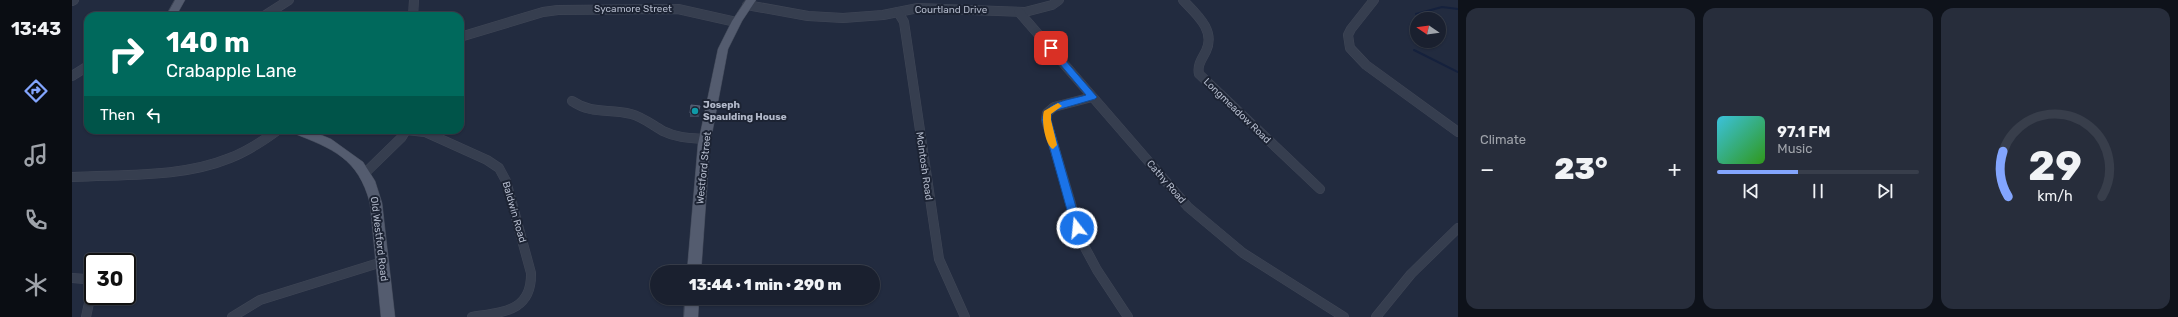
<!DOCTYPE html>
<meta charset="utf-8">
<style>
:root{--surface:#1a202f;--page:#272d3b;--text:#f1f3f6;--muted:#9fa3aa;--line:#383e4b;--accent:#83a5fe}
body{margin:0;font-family:Rubik,sans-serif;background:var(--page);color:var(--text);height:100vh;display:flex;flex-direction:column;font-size:15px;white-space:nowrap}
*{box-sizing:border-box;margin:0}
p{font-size:13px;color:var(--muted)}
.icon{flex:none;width:22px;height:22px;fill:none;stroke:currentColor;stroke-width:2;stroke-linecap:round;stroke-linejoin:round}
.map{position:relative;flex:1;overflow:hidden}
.details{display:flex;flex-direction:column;gap:8px;padding:8px;background:#0e121a;width:720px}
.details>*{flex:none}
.top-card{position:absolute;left:12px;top:12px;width:380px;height:122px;border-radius:12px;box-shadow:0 1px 3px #0004,0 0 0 1px var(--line);background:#00695c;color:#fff;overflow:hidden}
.needle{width:26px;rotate:283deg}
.tools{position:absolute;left:1338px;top:12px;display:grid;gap:8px}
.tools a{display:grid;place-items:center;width:36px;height:36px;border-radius:50%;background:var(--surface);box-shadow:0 1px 3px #0004,0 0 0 1px var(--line);font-size:20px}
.speed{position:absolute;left:12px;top:253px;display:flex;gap:8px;font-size:20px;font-weight:700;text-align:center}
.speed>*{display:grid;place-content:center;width:52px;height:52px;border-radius:50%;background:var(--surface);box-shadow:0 1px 3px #0004,0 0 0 1px var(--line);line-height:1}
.speed .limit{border:2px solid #111;border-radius:6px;background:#fff;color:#111}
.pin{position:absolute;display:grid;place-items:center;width:34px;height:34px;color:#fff;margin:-17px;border-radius:8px;box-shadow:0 2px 6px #0006}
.me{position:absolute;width:44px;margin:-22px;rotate:344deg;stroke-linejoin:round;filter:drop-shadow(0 0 3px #0008)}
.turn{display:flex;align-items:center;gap:14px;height:84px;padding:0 16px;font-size:18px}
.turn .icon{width:52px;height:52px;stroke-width:2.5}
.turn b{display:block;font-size:28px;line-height:34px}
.then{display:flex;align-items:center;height:38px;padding:0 16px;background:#0003;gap:8px;font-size:15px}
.big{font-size:30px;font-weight:800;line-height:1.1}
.details .card{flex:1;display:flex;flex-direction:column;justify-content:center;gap:6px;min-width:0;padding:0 14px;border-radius:12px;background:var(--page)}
.details .dial{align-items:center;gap:0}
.dial svg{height:104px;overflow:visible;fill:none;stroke:var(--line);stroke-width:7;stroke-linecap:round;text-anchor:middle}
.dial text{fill:var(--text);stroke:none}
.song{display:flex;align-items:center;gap:12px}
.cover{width:48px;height:48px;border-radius:6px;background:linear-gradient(135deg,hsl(190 70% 55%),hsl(110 70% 35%))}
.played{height:4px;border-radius:2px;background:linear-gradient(90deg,var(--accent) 40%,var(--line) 40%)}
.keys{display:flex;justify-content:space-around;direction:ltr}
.heat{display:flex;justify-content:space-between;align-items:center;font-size:22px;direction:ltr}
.details .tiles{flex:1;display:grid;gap:8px;grid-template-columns:repeat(3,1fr)}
.trip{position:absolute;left:578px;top:265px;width:230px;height:40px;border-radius:20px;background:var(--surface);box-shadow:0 1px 3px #0004,0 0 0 1px var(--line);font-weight:800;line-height:40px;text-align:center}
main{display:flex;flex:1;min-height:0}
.tab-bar{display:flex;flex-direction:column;width:72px;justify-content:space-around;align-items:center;background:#0a0d13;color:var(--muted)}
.tab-bar .icon{width:28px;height:28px}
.tab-bar .on{color:var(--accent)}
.tab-bar b{font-size:18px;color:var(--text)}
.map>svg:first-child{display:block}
</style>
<main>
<nav class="tab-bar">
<b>13:43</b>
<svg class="icon on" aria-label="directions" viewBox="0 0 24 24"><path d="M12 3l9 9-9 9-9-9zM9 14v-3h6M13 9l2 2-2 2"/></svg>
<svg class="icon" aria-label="music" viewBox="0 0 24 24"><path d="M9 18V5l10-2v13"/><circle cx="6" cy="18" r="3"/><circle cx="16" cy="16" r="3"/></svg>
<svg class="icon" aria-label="phone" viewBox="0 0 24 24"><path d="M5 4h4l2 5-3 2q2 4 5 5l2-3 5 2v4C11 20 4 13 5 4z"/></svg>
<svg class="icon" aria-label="climate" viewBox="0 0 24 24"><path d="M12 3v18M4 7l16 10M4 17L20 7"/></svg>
</nav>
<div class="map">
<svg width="1386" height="317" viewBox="0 0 1386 317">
<rect width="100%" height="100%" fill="#222b3f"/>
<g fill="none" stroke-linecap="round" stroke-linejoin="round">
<!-- stream -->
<g stroke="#15213d" stroke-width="2">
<polyline points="1344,14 1370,7 1386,9"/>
<polyline points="1342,50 1386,72"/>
</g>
<defs>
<g id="minor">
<path d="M1111,0C1124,14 1144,30 1134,51C1130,59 1125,65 1127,74L1248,189"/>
<polyline points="1302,0 1279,29 1276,35 1278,48 1294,65 1386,132"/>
<polyline points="0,1 2,0"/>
<polyline points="675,5 736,16 771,18 811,15 846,8 953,12 980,5 987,0"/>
<polyline points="826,12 832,22 867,259 893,317"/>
<polyline points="947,12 1116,207 1171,253 1272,317"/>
<polyline points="192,16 217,0"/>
<polyline points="341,16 342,0"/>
<polyline points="388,37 471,12 486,10 606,9 664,22"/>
<polyline points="0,76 16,66"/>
<polyline points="1020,97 982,107 975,113 974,120 1011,244 1025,270 1056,317"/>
<path d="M500,101C521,115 536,108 559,114C571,117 580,125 591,131C605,138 618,138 633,139"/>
<path d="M334,130L353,132L415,160L427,168L434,181L459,273C460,312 430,312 400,317"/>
<polyline points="293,173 329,138 334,130"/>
<path d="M0,177C52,174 109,178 158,158C176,151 191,141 206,130"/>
<polyline points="0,278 13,279 21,284 14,317"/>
<polyline points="160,317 188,300 310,262"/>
<polyline points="1304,317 1339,274 1386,228"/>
</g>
<g id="major">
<polygon points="103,0 113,0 104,16 94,16"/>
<polygon points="674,0 684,0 670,21 656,49 638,144 629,272 615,272 626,144 646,49 660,21"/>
<path d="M219,130H237L259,139L291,162L303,181L310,203L323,317H309L298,203C286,158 261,149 221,133Z"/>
<polygon points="613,298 627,298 626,317 612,317"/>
</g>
</defs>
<!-- minor casing -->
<use href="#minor" stroke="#404757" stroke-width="10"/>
<!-- major casing -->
<use href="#major" stroke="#404757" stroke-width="1"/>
<!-- minor -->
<use href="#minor" stroke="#363e4f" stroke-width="9"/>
<!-- major -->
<use href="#major" fill="#545c6f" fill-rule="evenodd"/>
</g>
<!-- wall -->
<polygon fill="#3d485d" points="628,106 628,110 627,117 618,117 618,113"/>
<!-- shaded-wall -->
<polygon fill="#2d374c" points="628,106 628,110 627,117 626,113"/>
<!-- building -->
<polygon fill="#495469" stroke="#5a6478" points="619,105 628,106 626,113 618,113"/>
<!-- route -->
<path fill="#1a73e8" stroke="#114b97" d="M976,46H981L1025,97L1023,99L985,110L979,114V120L1010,228L1005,232L1000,228L970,120C973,101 998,100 1014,95L976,50Z"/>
<!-- slow -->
<path fill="#f59e0b" d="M986,103L990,106L979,114V120L985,145L981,149C973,146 969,118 972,111Z"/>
<!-- markers -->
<circle fill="#0f9aa8" stroke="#1c2333" stroke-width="1.5" cx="623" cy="111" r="4"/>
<g text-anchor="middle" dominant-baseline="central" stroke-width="4" stroke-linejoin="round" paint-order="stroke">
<!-- street labels -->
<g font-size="10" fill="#b2b9ca" stroke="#1c2333">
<text x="561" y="9">Sycamore Street</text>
<text x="879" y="10">Courtland Drive</text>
<text transform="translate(1165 111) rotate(44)">Longmeadow Road</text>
<text transform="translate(852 166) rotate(82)">McIntosh Road</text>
<text transform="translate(632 168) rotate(-84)">Westford Street</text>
<text transform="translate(1094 182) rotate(49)">Cathy Road</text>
<text transform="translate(442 212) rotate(74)">Baldwin Road</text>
<text transform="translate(307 239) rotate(83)">Old Westford Road</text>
</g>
<!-- poi labels -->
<g font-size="10" font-weight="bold" fill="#b2b9ca" stroke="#1c2333" text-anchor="start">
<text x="631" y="105">Joseph<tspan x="631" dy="12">Spaulding House</tspan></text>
</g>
</g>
</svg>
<div class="tools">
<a><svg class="needle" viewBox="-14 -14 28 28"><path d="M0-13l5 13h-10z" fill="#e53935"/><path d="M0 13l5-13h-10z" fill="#9fa3aa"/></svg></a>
</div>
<div class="speed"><div class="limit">30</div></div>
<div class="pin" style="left:979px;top:48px;background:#d93025"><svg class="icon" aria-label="arrive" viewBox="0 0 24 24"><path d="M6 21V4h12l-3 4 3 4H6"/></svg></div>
<svg class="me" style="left:1005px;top:228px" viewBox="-20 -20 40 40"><circle r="17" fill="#1a73e8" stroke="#fff" stroke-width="3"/><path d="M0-11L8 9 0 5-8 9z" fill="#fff"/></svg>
<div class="trip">13:44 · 1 min · 290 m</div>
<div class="top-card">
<div class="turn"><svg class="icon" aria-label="right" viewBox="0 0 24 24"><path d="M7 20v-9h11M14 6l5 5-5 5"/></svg><div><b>140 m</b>Crabapple Lane</div></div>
<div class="then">Then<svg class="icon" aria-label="left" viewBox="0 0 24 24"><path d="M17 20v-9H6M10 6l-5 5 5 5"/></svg></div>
</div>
</div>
<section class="details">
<div class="tiles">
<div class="card"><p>Climate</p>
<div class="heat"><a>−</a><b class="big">23°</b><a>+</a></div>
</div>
<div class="card">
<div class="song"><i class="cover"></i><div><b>97.1 FM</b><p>Music</p></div></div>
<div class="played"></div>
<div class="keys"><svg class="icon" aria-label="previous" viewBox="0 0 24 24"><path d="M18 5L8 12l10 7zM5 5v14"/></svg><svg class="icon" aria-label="pause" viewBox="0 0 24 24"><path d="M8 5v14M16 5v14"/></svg><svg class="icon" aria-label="next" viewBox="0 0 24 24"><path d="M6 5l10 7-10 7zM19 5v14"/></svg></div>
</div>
<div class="card dial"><svg viewBox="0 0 100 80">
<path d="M14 69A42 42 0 1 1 86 69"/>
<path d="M14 69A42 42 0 0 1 10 34" stroke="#83a5fe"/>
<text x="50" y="56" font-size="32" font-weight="700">29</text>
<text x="50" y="72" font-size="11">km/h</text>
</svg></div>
</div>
</section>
</main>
